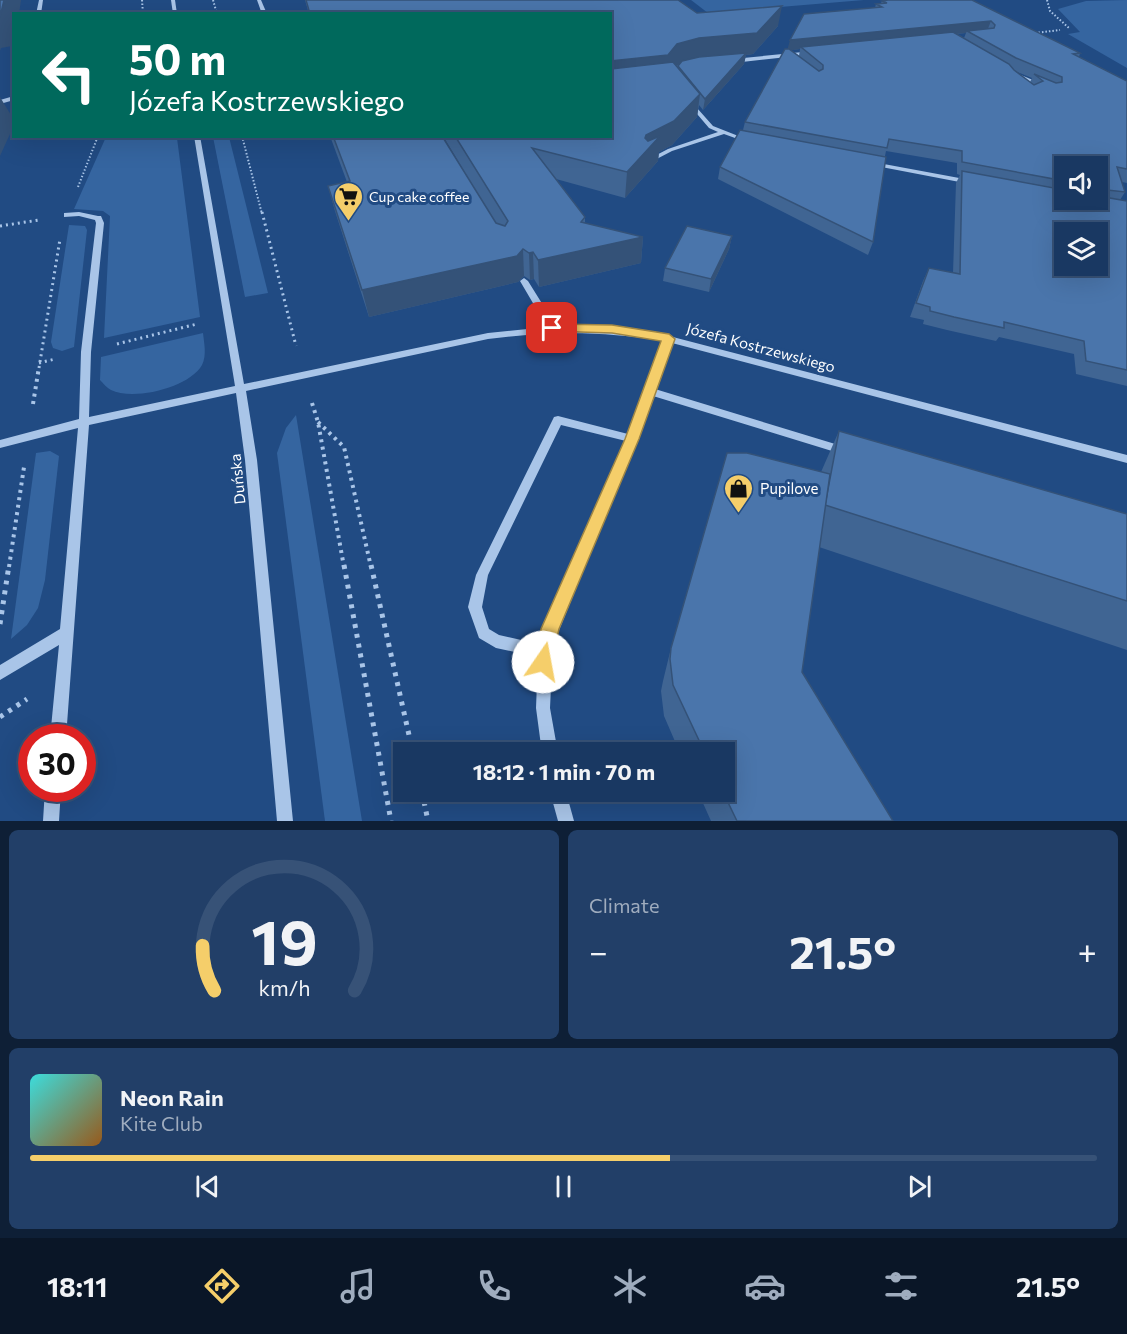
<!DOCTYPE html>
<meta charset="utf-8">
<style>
:root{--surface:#193862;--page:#223f68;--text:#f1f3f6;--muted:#9facbe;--line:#375277;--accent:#f5ce6a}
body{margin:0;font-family:Commissioner,sans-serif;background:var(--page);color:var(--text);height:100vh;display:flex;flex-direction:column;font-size:22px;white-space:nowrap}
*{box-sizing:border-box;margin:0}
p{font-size:20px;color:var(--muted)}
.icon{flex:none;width:33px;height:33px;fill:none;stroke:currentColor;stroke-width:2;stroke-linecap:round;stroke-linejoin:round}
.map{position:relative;height:821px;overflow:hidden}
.drawer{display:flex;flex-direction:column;gap:9px;padding:9px;background:#0e1f36;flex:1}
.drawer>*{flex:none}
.top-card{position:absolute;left:12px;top:12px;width:600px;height:126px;border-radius:0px;box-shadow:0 6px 24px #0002,0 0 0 2px var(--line);background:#00695c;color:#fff;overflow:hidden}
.buttons{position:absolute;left:1054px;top:156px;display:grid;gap:12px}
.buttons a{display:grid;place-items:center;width:54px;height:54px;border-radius:0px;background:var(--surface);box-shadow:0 6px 24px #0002,0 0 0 2px var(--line);font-size:30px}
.speed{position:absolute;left:18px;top:724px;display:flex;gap:12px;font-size:30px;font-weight:700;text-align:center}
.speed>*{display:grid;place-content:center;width:78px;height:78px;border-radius:50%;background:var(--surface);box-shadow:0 6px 24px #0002,0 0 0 2px var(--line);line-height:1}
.speed .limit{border:9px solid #d22;background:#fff;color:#111}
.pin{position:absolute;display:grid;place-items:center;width:51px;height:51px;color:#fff;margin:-26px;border-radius:12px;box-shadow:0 3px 9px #0006}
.me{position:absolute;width:66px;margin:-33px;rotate:12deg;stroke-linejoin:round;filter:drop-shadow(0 0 4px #0008)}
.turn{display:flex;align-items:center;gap:21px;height:126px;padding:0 18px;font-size:27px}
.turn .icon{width:78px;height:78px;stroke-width:2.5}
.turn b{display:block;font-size:42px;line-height:51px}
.big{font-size:45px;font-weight:700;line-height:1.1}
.drawer .tile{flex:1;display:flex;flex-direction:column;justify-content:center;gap:9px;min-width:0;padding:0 21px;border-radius:9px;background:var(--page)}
.drawer .dial{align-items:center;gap:0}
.dial svg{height:156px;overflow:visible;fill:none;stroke:var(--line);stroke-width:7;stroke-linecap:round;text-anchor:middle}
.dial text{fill:var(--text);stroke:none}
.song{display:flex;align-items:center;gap:18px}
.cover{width:72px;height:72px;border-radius:9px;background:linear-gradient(135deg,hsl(180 70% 55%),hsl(30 70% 35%))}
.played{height:6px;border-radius:3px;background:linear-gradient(90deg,var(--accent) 60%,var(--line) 60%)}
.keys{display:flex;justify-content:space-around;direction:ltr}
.heat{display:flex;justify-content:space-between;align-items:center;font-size:33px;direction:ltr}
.drawer .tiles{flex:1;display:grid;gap:9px;grid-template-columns:1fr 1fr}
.tile:last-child{grid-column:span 2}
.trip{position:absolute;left:393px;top:742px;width:342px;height:60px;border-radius:0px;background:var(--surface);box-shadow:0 6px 24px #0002,0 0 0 2px var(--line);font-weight:700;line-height:60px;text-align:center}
.tab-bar{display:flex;height:96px;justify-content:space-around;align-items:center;background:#0a1627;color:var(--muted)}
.tab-bar .icon{width:42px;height:42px}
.tab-bar .selected{color:var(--accent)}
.tab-bar b{font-size:27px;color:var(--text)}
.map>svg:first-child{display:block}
</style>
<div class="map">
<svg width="1127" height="821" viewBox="0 0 1127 821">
<rect width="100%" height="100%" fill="#214b83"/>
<!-- green -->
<g fill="#3565a0">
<polygon points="691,0 864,0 708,13"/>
<polygon points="1127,0 1127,68 1068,34 1080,32 1058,9 1086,1"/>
<polygon points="106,137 177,138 200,317 104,338 110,216 103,211 74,209"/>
<polygon points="213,137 229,137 268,293 245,297"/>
<polygon points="69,225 85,226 87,230 74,347 62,351 53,348 51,342"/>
<path d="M203,333C204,343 207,355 202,365C189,388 133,401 111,390C107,388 103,383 100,380L101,357Z"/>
<polygon points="296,415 362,821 325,821 277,453 286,428"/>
<polygon points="50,451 59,456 45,580 38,608 27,625 11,639 36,453"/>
</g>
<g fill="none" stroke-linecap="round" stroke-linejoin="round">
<!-- path-far3 -->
<g stroke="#a9c5e8" stroke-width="2" stroke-dasharray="1.5 2" stroke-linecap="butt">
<polyline points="142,0 143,14"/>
<polyline points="213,0 217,14"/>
<polyline points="1047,0 1050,11 1069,28"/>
<polyline points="1035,33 1060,30"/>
<polyline points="242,136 262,214"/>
<polyline points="243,139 261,136"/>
<polyline points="78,187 98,136"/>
</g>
<!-- path-far2 -->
<g stroke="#a9c5e8" stroke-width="3" stroke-dasharray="2 4" stroke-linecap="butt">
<polyline points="262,212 296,346"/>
<polyline points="0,226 39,220"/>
<polyline points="117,344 197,324"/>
<polyline points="39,363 55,359"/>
<polyline points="39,368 60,239"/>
</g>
<!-- path-far1 -->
<g stroke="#a9c5e8" stroke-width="4" stroke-dasharray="3 4.5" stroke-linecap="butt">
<polyline points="312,403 318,422 344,567"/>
<polyline points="33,404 39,367"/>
<polyline points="318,422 344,447 371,567"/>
<polyline points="9,567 24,467"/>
</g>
<!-- path -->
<g stroke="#a9c5e8" stroke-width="5" stroke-dasharray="4 6" stroke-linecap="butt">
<polyline points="344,565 391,821"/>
<polyline points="371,565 413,753"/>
<polyline points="0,624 9,565"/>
<polyline points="0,717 27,699"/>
<polyline points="422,792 428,821"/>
</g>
<!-- minor -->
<g fill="#a9c5e8" fill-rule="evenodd">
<polygon points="39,0 43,0 41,14 36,14"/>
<polygon points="171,0 175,0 177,14 173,14"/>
<polygon points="257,0 261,0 267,14 262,14"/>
<polygon points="813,51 815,54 733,63 730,61 733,59"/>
<polygon points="1011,71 1045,85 1046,86 1041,87 1009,74 1008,73"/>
<polygon points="14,96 14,100 0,104 0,100"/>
<polygon points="689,99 713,126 751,141 746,142 724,134 672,151 649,163 645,163 645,161 668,149 718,132 709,128 686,101"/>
<path d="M194,136H200L244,384L488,333L547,327L520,281L524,278L528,281L556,326L600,327L669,336L1127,455V463L672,343L655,389L845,447L849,448L851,451L849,454L845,455L653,396L637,439L553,645L550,708L558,753H542L536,708L538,657L496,648L479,638L468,607L476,575L554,417L558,416L628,434L663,341C603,331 549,331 488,339L246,391L257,460L293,821H277L245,460L236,393L89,425L66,738H50L59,645L0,680V665L60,629L78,428L0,448V440L79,419L81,352L96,223L95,220L79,216L64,217V213L79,212L98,216H101L104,223L91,352L89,417L235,386ZM561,425L626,441L539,644L499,635L489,629L482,607L488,575Z"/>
<polygon points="873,162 970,180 974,182 970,184 871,165 871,163"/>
<polygon points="45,789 61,789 59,821 43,821"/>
<polygon points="550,792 566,792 574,821 558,821"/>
</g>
</g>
<!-- wall -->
<g fill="#406593" fill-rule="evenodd">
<polygon points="305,0 678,0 697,13 778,26 753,54 746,55 744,64 703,110 699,105 697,117 672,145 659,152 658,161 625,198 556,179 585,217 585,223 643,237 641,263 539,287 534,279 530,280 524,276 518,282 369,317 335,211 328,186 347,182 330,136 442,136 476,191 443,136 610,136 610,14 309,14"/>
<path d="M972,0L1080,53L1079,57L1127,81V183L1122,182L1125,192L1120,200L1127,201V386L1076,374L1074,354L999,337L996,341L947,330L923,324L924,320L910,317L923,281L929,268L953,273L956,183L960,175L957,174V163L886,151L885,156L873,242L868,255L718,179L720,167L743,130L745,122L788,49L875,8L876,4L881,3L882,1ZM966,33L964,38L957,34ZM800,49L799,56L791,50ZM1015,71L1032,78L1030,82ZM1065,166H1098V200H1065Z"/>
<polygon points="732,236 729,249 709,292 663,281 665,268"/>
<polygon points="839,431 1127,514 1127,650 819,547 802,672 893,821 711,821 698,792 724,792 724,753 680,753 664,716 661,691 663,681 671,648 821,472"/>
</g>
<!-- shaded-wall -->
<g fill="#345278">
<polygon points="4,0 21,0 19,14 14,14 14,40 12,46 1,48 0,51 0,17"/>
<polygon points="782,6 778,26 753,54 746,55 744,64 703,110 705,99 696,60 610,83 610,61 677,44"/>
<polygon points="991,21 987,31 967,31 966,33 803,49 801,47 800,49 787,51 790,40"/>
<polygon points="700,94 697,117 672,145 659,152 658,161 625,198 627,172 646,135"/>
<polygon points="0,97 14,120 14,125 0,156"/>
<polygon points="732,236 729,249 709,292 711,279"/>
<polygon points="643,237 641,263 539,287 538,260"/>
<polygon points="523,249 524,276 518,282 369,317 362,290"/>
<polygon points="533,252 534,279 530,280 529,253"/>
</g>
<!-- building -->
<g fill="#4a75ab" stroke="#345278" stroke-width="1.5" fill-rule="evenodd">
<polygon points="0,0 4,0 0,17"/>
<polygon points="306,0 678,0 697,13 782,6 757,33 699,38 677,44 668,55 610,61 610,14 310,14"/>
<polygon points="888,0 972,0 1080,53 1073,54 1127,81 1127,169 1117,167 1125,192 1098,189 1098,166 1065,166 1065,181 962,162 962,151 889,139 887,148 745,122 785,49 789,49 819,71 823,69 823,65 801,47 953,32 1009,64 1014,70 1034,85 1043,81 1034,74 1056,83 1062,82 1062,77 1016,58 967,31 994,28 995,25 991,21 790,40 804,14 882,7 876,4 887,3 882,1"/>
<polygon points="746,53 705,99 678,66 682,61 699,57"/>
<polygon points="673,62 700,94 674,121 646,135 645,138 648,141 660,136 627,172 532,148 585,217 581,222 643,237 538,260 533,252 529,253 523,249 517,256 362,290 328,186 350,181 333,136 442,136 496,223 505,226 508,221 455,136 610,136 610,68 611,69"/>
<polygon points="740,130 886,157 873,242 720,167"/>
<path d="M962,171L1065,190V200H1098V196L1127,201V370L1086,361L1084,341L1004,322V328L954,317L930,311V307L916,303L929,268L960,274ZM1065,232H1098V266H1065Z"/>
<polygon points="687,226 732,236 711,279 665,268"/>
<polygon points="839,431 1127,514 1127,601 825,505"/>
<polygon points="727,453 747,453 830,474 802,672 893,821 737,821 723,792 724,792 724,753 705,753 673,685 670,659 671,648"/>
</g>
<!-- route -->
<polygon fill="#f5ce6a" stroke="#9f8645" stroke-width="1.5" points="552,324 612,325 669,334 675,339 639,439 559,629 550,668 543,671 537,668 534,662 541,629 625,439 661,341 612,333 547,331 547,325"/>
<!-- icons -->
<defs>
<symbol id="supermarket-pin" viewBox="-11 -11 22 30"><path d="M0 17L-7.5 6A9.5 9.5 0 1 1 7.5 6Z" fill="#f5ce6a" stroke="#214b83"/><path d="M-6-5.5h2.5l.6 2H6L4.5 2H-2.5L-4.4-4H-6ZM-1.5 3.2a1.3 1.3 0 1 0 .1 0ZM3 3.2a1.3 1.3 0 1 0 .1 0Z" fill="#111"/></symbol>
<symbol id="shop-pin" viewBox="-11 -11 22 30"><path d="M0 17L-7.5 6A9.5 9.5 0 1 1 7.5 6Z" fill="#f5ce6a" stroke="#214b83"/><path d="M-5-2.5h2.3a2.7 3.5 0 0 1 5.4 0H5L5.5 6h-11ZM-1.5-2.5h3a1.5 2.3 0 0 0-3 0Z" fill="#111"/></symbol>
</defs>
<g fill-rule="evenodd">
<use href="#supermarket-pin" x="332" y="180" width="33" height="45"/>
<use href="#shop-pin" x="722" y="472" width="33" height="45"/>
</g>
<g text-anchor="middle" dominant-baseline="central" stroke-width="6" stroke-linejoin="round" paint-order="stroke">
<!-- far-poi labels -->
<g font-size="14" fill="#fff" stroke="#214b83" text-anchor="start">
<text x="369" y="196">Cup cake coffee</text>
</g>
<!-- street labels -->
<g font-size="15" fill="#fff" stroke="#214b83">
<text transform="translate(761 347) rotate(15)">Józefa Kostrzewskiego</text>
<text transform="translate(237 479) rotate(-96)">Duńska</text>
</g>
<!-- poi labels -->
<g font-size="15" fill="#fff" stroke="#214b83" text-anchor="start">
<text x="760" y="488">Pupilove</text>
</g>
</g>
</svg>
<div class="buttons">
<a><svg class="icon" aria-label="sound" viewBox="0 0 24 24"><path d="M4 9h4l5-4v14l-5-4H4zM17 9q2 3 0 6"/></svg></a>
<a><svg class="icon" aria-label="layers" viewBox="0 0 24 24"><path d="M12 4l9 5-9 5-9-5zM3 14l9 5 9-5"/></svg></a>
</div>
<div class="speed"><div class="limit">30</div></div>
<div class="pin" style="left:552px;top:328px;background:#d93025"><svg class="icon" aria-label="arrive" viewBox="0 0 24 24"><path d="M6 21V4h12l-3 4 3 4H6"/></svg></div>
<svg class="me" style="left:543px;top:662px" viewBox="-20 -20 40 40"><circle r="19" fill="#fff"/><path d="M0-13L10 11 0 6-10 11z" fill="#f5ce6a"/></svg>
<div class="trip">18:12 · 1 min · 70 m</div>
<div class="top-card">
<div class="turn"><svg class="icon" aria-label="left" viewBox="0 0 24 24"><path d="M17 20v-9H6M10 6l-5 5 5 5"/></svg><div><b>50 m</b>Józefa Kostrzewskiego</div></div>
</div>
</div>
<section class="drawer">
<div class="tiles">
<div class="tile dial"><svg viewBox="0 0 100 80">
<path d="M14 69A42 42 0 1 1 86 69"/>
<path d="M14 69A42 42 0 0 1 8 46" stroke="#f5ce6a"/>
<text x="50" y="56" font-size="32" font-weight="700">19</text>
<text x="50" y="72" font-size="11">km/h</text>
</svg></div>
<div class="tile"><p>Climate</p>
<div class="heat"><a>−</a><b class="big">21.5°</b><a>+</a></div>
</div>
<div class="tile">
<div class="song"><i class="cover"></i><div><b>Neon Rain</b><p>Kite Club</p></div></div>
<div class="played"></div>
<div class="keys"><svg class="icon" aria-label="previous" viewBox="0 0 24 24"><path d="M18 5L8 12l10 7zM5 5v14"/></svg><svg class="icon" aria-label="pause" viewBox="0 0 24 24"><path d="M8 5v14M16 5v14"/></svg><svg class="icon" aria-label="next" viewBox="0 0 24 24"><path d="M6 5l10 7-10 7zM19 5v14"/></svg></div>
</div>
</div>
</section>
<nav class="tab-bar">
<b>18:11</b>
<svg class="icon selected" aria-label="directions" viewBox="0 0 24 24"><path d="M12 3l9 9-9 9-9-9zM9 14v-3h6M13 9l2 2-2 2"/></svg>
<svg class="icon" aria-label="music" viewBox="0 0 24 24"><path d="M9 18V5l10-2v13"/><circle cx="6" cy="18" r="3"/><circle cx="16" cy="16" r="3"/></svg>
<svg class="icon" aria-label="phone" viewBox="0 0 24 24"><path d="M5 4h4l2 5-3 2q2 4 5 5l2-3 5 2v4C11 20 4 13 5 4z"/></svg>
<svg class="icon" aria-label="climate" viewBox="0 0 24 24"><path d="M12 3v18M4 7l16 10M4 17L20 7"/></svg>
<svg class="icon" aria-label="car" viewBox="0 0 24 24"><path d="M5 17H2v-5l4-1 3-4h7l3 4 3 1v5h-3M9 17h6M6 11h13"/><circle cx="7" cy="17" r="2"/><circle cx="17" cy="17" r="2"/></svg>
<svg class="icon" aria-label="filters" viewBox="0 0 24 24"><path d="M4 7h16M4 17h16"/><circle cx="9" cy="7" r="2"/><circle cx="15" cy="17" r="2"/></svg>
<b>21.5°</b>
</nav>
